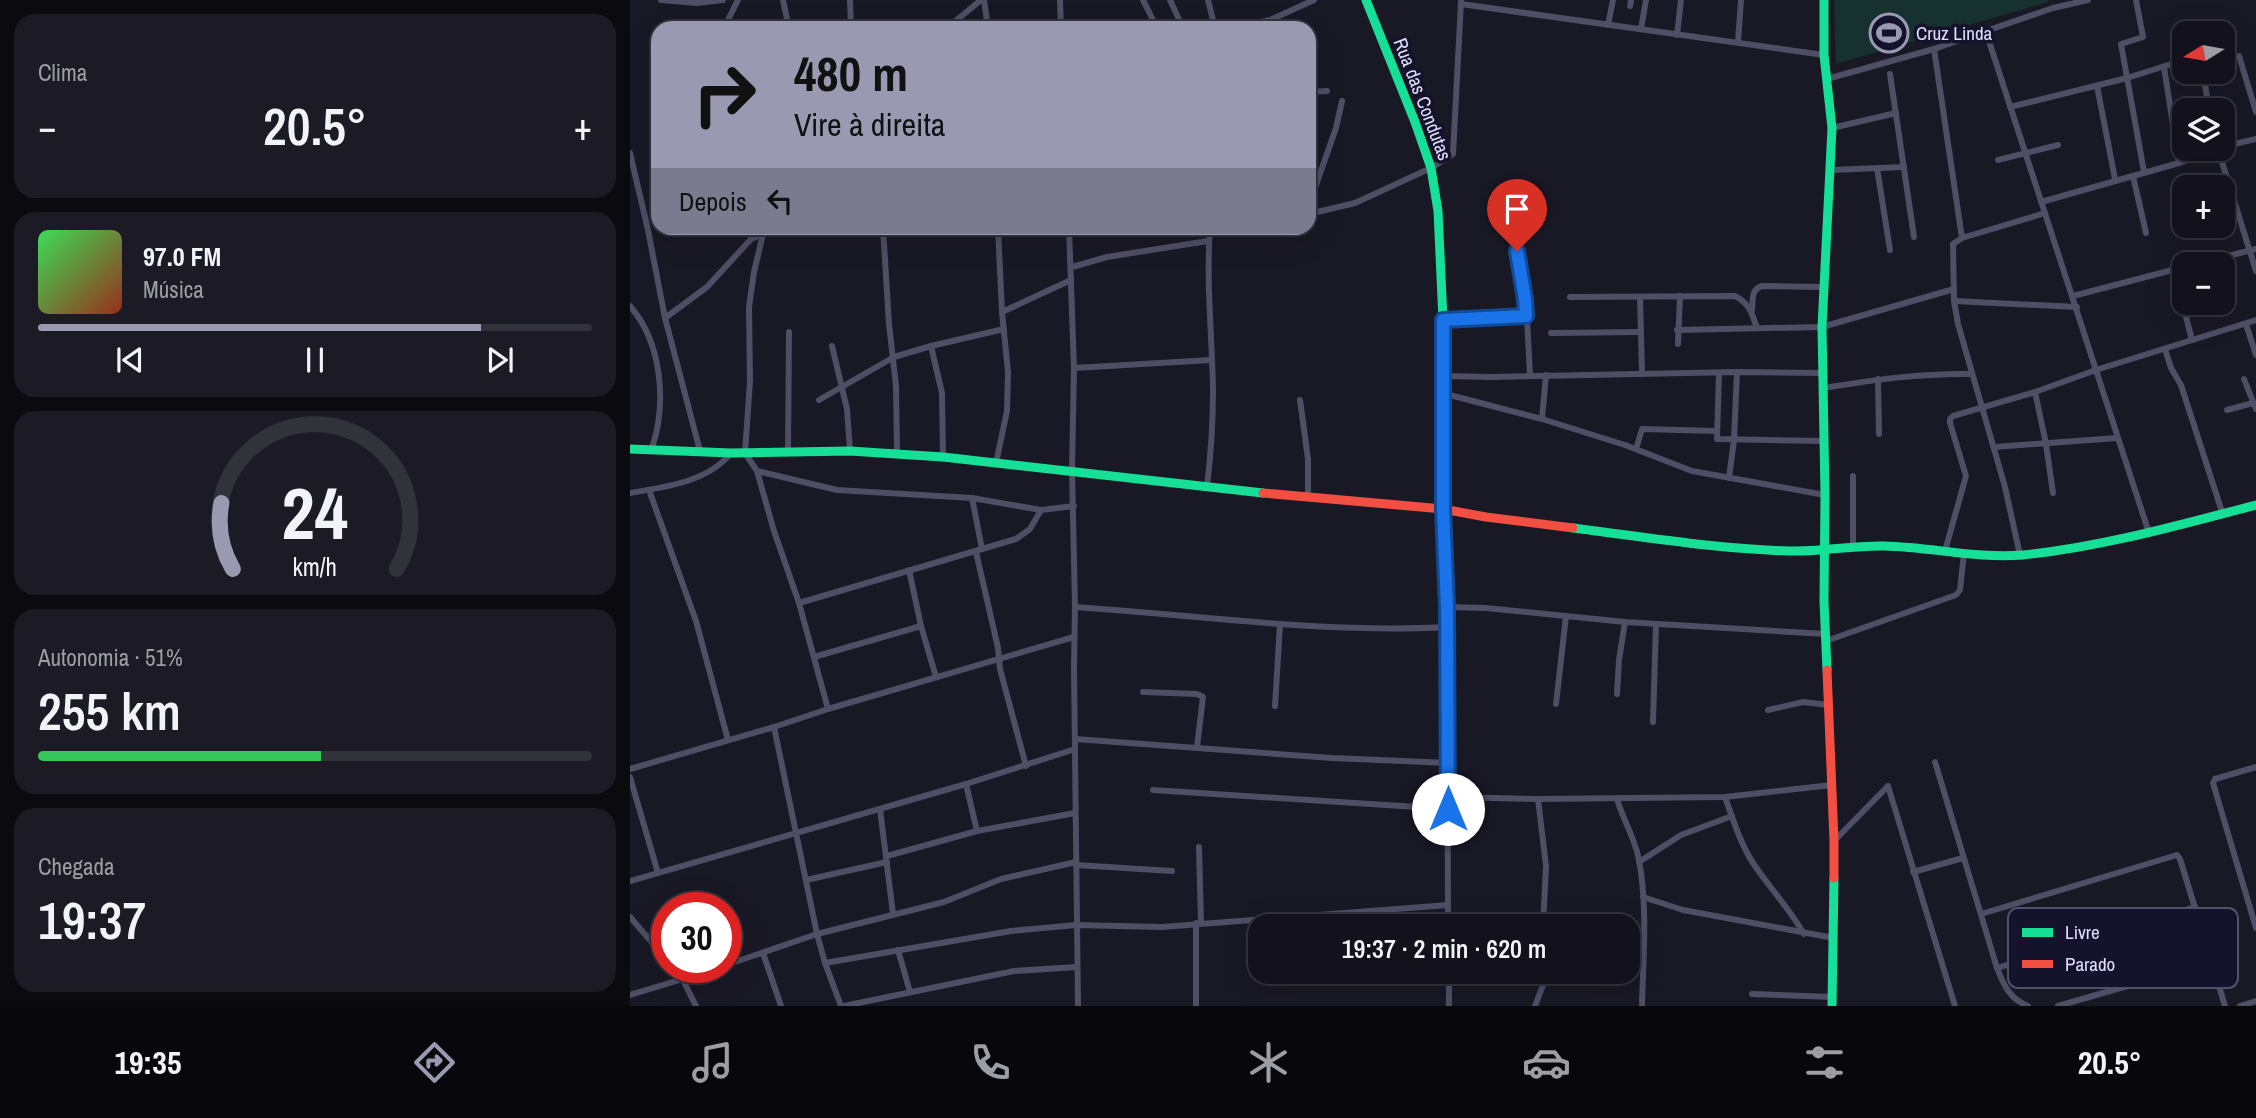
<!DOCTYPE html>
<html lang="pt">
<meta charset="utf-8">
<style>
:root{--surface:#13121c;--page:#1c1b25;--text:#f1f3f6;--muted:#9d9ea3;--line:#32323b;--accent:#9a99b2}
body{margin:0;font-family:"Archivo Narrow",sans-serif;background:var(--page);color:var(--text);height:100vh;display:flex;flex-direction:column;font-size:26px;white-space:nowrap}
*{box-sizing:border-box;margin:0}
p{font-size:23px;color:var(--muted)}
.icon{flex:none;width:38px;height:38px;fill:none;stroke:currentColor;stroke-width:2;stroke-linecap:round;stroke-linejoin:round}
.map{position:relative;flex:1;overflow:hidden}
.details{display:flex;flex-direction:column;gap:14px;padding:14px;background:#0a0a0f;width:630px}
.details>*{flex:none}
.hud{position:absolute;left:21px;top:21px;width:665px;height:214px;border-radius:21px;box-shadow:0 7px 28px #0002,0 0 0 2px var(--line);background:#9a99b2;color:#111;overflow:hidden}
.needle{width:46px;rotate:259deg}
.controls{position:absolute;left:1542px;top:21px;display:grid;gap:14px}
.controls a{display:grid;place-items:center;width:63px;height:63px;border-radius:14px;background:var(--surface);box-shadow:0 7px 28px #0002,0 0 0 2px var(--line);font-size:35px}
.speed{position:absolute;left:21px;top:892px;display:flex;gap:14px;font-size:35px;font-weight:700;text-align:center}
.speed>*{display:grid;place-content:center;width:91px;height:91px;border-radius:50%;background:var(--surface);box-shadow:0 7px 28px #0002,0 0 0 2px var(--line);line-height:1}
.speed .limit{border:10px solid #d22;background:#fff;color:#111}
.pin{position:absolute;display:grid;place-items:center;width:60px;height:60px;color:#fff;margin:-72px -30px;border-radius:50% 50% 50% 0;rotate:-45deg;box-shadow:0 0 7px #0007}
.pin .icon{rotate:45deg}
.me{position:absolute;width:77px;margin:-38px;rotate:0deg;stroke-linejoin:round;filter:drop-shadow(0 0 5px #0008)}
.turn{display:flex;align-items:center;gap:24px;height:147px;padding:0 28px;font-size:32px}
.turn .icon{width:91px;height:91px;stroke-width:2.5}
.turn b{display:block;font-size:49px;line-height:60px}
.then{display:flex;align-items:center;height:66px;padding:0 28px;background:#0003;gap:14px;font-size:26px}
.big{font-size:52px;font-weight:600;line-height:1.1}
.details .widget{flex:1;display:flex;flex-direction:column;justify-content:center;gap:10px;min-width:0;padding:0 24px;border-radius:21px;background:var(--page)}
.details .dial{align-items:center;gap:0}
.dial svg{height:182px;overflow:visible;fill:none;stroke:var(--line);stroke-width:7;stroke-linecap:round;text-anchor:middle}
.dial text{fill:var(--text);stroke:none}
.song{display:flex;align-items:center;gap:21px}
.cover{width:84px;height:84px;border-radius:10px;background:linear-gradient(135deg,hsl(130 70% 55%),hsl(10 70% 35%))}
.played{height:7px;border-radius:4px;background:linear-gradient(90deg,var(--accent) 80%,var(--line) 80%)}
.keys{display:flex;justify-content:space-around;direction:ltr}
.heat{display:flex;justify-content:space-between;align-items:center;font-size:38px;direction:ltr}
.charge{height:10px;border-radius:5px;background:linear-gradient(90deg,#34c759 51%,var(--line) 0)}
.trip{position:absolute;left:618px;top:914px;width:392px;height:70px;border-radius:21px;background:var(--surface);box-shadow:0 7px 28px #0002,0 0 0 2px var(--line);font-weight:600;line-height:70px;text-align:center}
.menu{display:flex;height:112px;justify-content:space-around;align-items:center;background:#08070b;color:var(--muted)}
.menu .icon{width:49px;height:49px}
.menu .current{color:var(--accent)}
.menu b{font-size:32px;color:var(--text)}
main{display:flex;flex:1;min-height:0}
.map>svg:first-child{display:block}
</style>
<main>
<section class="details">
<div class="widget"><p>Clima</p>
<div class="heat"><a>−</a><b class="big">20.5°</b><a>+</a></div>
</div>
<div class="widget">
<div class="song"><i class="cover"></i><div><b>97.0 FM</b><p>Música</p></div></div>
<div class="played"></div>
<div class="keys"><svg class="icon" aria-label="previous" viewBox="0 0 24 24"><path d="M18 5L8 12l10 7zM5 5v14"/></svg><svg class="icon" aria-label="pause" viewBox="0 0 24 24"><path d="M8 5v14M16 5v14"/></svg><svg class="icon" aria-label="next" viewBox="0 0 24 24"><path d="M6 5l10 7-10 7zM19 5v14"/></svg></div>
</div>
<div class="widget dial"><svg viewBox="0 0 100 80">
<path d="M14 69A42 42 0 1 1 86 69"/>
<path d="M14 69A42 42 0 0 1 9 40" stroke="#9a99b2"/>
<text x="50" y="56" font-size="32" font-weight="700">24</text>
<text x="50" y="72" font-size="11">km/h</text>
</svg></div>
<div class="widget"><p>Autonomia · 51%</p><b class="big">255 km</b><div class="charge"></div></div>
<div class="widget"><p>Chegada</p><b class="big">19:37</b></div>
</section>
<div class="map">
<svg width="1626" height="1006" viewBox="0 0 1626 1006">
<rect width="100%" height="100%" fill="#191825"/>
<!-- green -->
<polygon fill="#163130" points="1204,0 1418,0 1418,2 1206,64"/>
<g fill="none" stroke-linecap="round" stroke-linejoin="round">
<!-- street -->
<g stroke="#4e4e65" stroke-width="6">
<polyline points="31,0 67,3 93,0"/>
<polyline points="153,0 159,28"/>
<polyline points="220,0 221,28"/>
<polyline points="354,0 358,28"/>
<polyline points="430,0 431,28"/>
<polyline points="513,0 527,28"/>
<polyline points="540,0 553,28"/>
<polyline points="578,0 585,28"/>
<polyline points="1506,0 1513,37 1491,44 1514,172"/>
<polyline points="831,4 1194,55"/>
<polyline points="1000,6 1001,0"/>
<polyline points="978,25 983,0"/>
<polyline points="94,28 108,0"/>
<polyline points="317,28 351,0"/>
<polyline points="606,28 640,20 684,0"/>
<polyline points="1011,29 1016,0"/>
<polyline points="1356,32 1519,533"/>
<polyline points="1047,35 1051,0"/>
<polyline points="1108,42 1111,0"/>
<polyline points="1304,49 1332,238"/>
<polyline points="1609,56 1626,112"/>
<polyline points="1534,67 1549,163"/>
<polyline points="1573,72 1579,110"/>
<polyline points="1260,74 1284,237"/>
<polyline points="1197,79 1304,49 1423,8 1458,0"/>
<polyline points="1467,86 1485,179"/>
<polyline points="679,92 697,91"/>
<polyline points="1380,107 1497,78 1554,60"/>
<polyline points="1202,128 1266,113"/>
<polyline points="1592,147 1626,139"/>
<polyline points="1588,149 1626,271"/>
<polyline points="0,153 18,230 35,318 70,451"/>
<polyline points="1368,160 1428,145"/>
<polyline points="1247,168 1260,250"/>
<polyline points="1201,170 1274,167"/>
<polyline points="1503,176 1516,233"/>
<polyline points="1411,202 1549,163 1586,149"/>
<polyline points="679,205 706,128 712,101"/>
<polyline points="679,214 725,203 801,168 823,154 831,2"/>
<polyline points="882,227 896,299 900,375"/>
<polyline points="137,228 133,234 124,272 119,307 120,381 115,453 127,471 144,531 169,603 198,709"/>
<polyline points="253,228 259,324 266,386 267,453"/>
<polyline points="439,228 444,368 442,470 445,607 444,669 448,1006"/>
<polyline points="580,229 593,228"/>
<polyline points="1566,264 1626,249"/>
<polyline points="442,267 477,257 578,241"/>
<polyline points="1443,296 1554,267"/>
<path d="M940,297L1105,296C1119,303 1122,313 1127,328"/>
<polyline points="1010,297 1012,373"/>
<polyline points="1324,301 1447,307"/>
<polyline points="1553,305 1562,340"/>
<path d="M0,306C32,343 37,403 22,448"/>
<path d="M1122,310C1123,300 1121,289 1132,286L1193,287"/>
<polyline points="372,312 441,280"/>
<polyline points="35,318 77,287 121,239 133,234"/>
<polyline points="813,320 896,316"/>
<polyline points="1616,324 1626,355"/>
<polyline points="1047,330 1192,327 1324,289"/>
<polyline points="921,333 1011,332"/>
<polyline points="1048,344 1050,296"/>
<polyline points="202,346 217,409 220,451"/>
<polyline points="301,346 312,393 313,457"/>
<polyline points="1535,349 1541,368 1551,385 1593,515"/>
<polyline points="444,368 581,360"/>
<polyline points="1089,373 1087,439 1194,441"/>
<polyline points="812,376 861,377 1107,372 1193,373"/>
<polyline points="1248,379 1249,434"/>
<polyline points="1614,379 1626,409"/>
<path d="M1194,388C1243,380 1291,373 1342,374"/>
<polyline points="1405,392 1416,444 1423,493"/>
<polyline points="812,393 912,419 995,445 1062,471 1195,495"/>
<polyline points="189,400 264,357 301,346 374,329"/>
<polyline points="670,400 678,459 678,498"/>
<polyline points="1597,410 1623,403"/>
<polyline points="912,419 916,375"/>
<polyline points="1364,447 1487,438"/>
<polyline points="1006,449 1012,429 1086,431"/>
<polyline points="158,451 159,332"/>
<polyline points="366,463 377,411 378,372 372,312 368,228"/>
<polyline points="127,471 207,490 342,498 411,510 444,506"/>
<polyline points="1099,478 1104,440 1107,372"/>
<path d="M577,486C581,454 583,422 583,389C582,335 576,281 580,228"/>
<polyline points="19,490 66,621 98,740"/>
<path d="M0,493C35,487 78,482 101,453"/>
<polyline points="342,498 352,549"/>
<polyline points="813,509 817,627 818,926"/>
<polyline points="1223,548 1223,476"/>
<polyline points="1315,551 1336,476 1320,423 1320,419 1323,416 1405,392 1466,370 1626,320"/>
<polyline points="346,552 368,648 370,669 396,766"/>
<polyline points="1390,555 1375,487 1328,324 1324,301 1323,244 1332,238 1415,213"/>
<polyline points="279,570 291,626 306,677"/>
<polyline points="169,603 386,539 400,529 411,510"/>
<path d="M445,607C569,615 693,634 817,627"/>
<polyline points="817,607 856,608 995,622 1196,634"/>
<polyline points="1196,641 1326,595 1330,590 1334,553"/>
<polyline points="184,657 291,626"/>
<polyline points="513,692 567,694 573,697 567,747"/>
<polyline points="987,694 989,660 995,622"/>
<polyline points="926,704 936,616"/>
<polyline points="645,706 650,624"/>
<polyline points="1138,710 1173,702 1199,705"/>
<polyline points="1023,722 1026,624"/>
<polyline points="144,727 187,934 195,963 211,1006"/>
<polyline points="445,739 702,758 819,763"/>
<path d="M1305,762L1367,968C1374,986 1380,999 1398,1006"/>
<polyline points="1626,767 1585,779 1583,783 1626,928"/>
<polyline points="0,769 144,727 198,709 444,637"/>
<polyline points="0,777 28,873"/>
<polyline points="336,784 347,831"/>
<polyline points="523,790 818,809"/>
<polyline points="818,797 908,799 1095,797 1202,785"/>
<path d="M1095,797C1103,819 1110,843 1123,863C1139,887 1159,908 1174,934"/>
<polyline points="908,799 916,866 913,926"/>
<path d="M987,799C993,820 1005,838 1009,860C1018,908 1013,958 1012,1006"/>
<polyline points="250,809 263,914"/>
<polyline points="1204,841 1258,786 1325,1006"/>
<polyline points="569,847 571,923"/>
<polyline points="257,856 347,831 445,813"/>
<polyline points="1009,862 1051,835 1102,816"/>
<polyline points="446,865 542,871"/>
<polyline points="1283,872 1333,858"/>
<polyline points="176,880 257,862"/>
<polyline points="0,881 336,784 445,749"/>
<polyline points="1013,897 1053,910 1204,938"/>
<polyline points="1351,914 1547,855 1550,859 1595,1006"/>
<polyline points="0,917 37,960"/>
<polyline points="268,950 280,992"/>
<polyline points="133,953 151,1006"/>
<polyline points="195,963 381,931 446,925 532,927 818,905"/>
<polyline points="96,965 187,934 314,902 371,879 446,862"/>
<polyline points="43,968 53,980 66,1006"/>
<polyline points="1367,968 1565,907"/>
<polyline points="819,971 819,1006"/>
<polyline points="905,971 905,975 915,980 905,1006"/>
<polyline points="1122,994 1203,997"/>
<polyline points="0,995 89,968"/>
<polyline points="214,1006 384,971 447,967"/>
<polyline points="566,1006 566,923"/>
<polyline points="1428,1006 1581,962"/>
<polyline points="1610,1006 1626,1001"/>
</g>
<!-- fast -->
<g stroke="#16e098" stroke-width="9">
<polyline points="736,0 785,122 801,168 808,211 813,320 813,509"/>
<polyline points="1194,0 1194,55 1202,128 1192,327 1195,495 1194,602 1197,670"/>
<polyline points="0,449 101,453 220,451 313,457 633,493"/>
<path d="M943,528C1015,537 1087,549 1160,551C1191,552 1223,545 1255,546C1301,547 1347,559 1393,555C1472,547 1549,525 1626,505"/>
<polyline points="1202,1006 1204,878"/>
</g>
<!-- jam -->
<g stroke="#f24e42" stroke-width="9">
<polyline points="633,493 813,509 856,517 943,528"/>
<polyline points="1197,670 1204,841 1204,878"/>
</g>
</g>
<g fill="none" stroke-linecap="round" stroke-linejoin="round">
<defs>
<polyline id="route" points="818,809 817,607 813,509 813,320 896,316 895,299 887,251"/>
</defs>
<!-- route casing -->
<use href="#route" stroke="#114b97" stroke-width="18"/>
<!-- route -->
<use href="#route" stroke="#1a73e8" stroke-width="12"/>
</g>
<!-- icons -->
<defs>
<symbol id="stadium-ring" viewBox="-11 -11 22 22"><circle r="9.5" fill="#15122b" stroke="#9a99b2" stroke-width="1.5"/><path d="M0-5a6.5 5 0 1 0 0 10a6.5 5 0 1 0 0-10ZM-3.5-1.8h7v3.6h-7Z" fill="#9a99b2"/></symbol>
</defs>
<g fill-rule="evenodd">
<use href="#stadium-ring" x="1237" y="11" width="44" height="44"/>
</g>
<g text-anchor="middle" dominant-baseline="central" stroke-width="7" stroke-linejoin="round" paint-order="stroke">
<!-- poi labels -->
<g font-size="19" fill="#e0defe" stroke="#15122b" text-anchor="start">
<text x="1286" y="33">Cruz Linda</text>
</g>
<!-- street labels -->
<g font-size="19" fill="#e0defe" stroke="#15122b">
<text transform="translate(793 99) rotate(69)">Rua das Condutas</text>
</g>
</g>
<!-- legend -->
<rect x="1378" y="908" width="230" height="80" rx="10" fill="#15122b" stroke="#524f6a" stroke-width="2"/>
<rect x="1392" y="928" width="31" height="9" fill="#16e098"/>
<rect x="1392" y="960" width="31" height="8" fill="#f24e42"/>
<g font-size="19" fill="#e0defe">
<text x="1435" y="939">Livre</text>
<text x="1435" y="971">Parado</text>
</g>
</svg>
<div class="controls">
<a><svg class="needle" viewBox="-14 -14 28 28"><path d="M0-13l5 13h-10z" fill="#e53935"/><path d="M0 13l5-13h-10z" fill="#9d9ea3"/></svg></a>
<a><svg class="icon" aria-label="layers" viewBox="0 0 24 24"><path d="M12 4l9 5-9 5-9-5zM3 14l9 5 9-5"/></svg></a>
<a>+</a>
<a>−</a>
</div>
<div class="speed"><div class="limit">30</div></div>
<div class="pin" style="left:887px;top:251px;background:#d93025"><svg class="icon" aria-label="arrive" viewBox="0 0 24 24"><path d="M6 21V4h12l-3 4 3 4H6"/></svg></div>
<svg class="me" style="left:818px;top:809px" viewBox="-20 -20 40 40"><circle r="19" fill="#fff"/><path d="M0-13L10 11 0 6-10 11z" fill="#1a73e8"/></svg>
<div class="trip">19:37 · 2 min · 620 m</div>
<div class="hud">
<div class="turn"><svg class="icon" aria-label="right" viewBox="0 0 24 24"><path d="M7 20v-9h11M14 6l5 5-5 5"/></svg><div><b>480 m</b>Vire à direita</div></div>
<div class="then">Depois<svg class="icon" aria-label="left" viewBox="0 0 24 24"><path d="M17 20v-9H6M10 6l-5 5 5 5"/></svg></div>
</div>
</div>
</main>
<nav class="menu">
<b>19:35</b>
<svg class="icon current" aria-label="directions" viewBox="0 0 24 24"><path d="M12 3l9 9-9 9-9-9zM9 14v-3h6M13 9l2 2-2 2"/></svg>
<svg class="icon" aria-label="music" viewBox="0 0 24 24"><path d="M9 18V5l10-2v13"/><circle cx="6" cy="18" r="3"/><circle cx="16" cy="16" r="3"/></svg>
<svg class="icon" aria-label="phone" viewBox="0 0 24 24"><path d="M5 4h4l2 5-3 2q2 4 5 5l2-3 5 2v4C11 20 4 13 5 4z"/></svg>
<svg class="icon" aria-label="climate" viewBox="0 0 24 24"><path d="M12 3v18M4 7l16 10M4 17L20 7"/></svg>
<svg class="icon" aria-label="car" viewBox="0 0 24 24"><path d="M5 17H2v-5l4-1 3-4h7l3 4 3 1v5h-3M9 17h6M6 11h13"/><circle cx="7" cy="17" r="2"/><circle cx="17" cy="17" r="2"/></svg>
<svg class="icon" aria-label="filters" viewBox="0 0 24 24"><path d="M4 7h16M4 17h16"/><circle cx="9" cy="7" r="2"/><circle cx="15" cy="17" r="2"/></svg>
<b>20.5°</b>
</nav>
